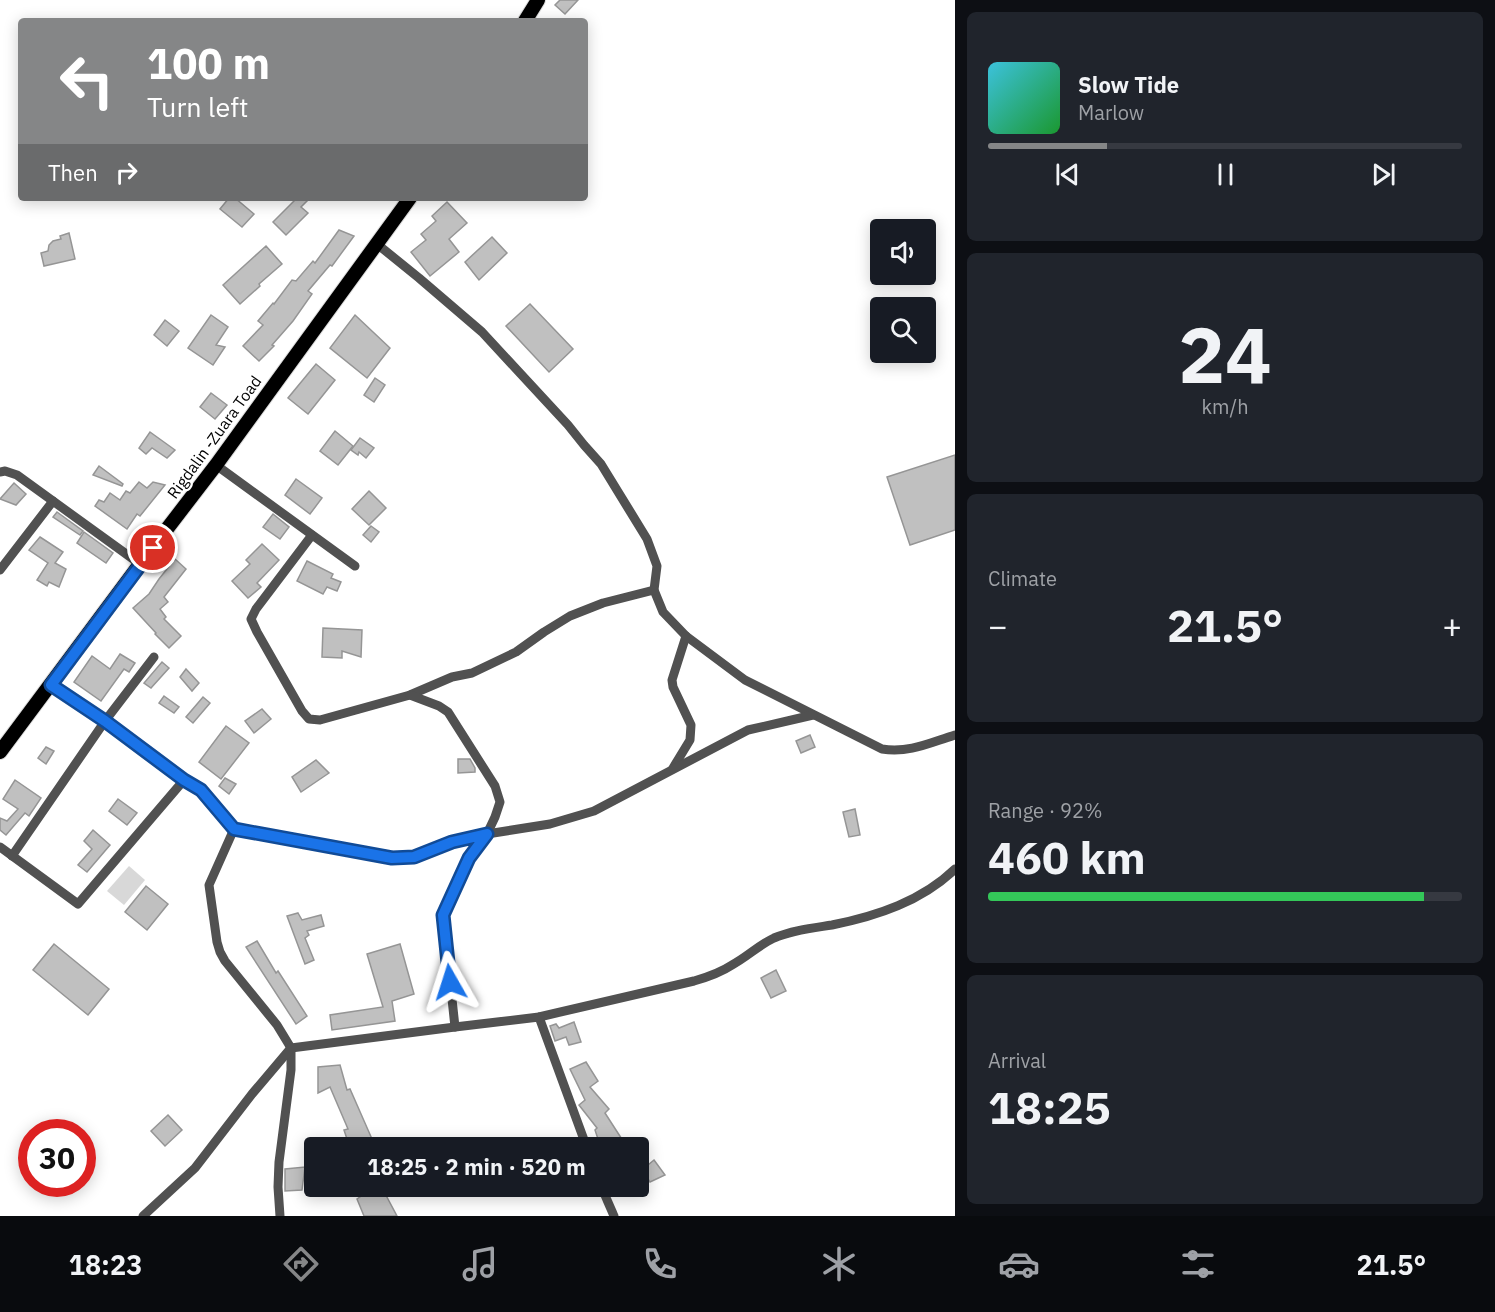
<!DOCTYPE html>
<meta charset="utf-8">
<style>
:root{--surface:#171b24;--page:#20242c;--text:#f1f3f6;--muted:#9ea1a6;--line:#363941;--accent:#858687}
body{margin:0;font-family:"IBM Plex Sans",sans-serif;background:var(--page);color:var(--text);height:100vh;display:flex;flex-direction:column;font-size:22px;white-space:nowrap}
*{box-sizing:border-box;margin:0}
p{font-size:20px;color:var(--muted)}
.icon{flex:none;width:33px;height:33px;fill:none;stroke:currentColor;stroke-width:2;stroke-linecap:round;stroke-linejoin:round}
.map{position:relative;flex:1;overflow:hidden}
.panel{display:flex;flex-direction:column;gap:12px;padding:12px;background:#0d0f14;width:540px}
.panel>*{flex:none}
.banner{position:absolute;left:18px;top:18px;width:570px;height:183px;border-radius:6px;box-shadow:0 3px 15px #0003;background:#858687;color:#fff;overflow:hidden}
.tools{position:absolute;left:870px;top:219px;display:grid;gap:12px}
.tools a{display:grid;place-items:center;width:66px;height:66px;border-radius:6px;background:var(--surface);box-shadow:0 3px 15px #0003;font-size:30px}
.speed{position:absolute;left:18px;top:1119px;display:flex;gap:12px;font-size:30px;font-weight:700;text-align:center}
.speed>*{display:grid;place-content:center;width:78px;height:78px;border-radius:50%;background:var(--surface);box-shadow:0 3px 15px #0003;line-height:1}
.speed .limit{border:9px solid #d22;background:#fff;color:#111}
.pin{position:absolute;display:grid;place-items:center;width:51px;height:51px;color:#fff;margin:-26px;border:3px solid #fff;border-radius:50%;box-shadow:0 2px 6px #0007}
.me{position:absolute;width:66px;margin:-33px;rotate:354deg;stroke-linejoin:round;filter:drop-shadow(0 0 4px #0008)}
.turn{display:flex;align-items:center;gap:21px;height:126px;padding:0 30px;font-size:27px}
.turn .icon{width:78px;height:78px;stroke-width:2.5}
.turn b{display:block;font-size:42px;line-height:51px}
.then{display:flex;align-items:center;height:57px;padding:0 30px;background:#0003;gap:12px;font-size:22px}
.big{font-size:45px;font-weight:700;line-height:1.1}
.panel .card{flex:1;display:flex;flex-direction:column;justify-content:center;gap:9px;min-width:0;padding:0 21px;border-radius:9px;background:var(--page)}
.panel .dial{align-items:center;gap:0}
.dial b{font-size:78px;line-height:1}
.song{display:flex;align-items:center;gap:18px}
.cover{width:72px;height:72px;border-radius:9px;background:linear-gradient(135deg,hsl(190 70% 55%),hsl(130 70% 35%))}
.played{height:6px;border-radius:3px;background:linear-gradient(90deg,var(--accent) 25%,var(--line) 25%)}
.keys{display:flex;justify-content:space-around;direction:ltr}
.heat{display:flex;justify-content:space-between;align-items:center;font-size:33px;direction:ltr}
.charge{height:9px;border-radius:4px;background:linear-gradient(90deg,#34c759 92%,var(--line) 0)}
.trip{position:absolute;left:304px;top:1137px;width:345px;height:60px;border-radius:6px;background:var(--surface);box-shadow:0 3px 15px #0003;font-weight:700;line-height:60px;text-align:center}
.dock{display:flex;height:96px;justify-content:space-around;align-items:center;background:#090b0e;color:var(--muted)}
.dock .icon{width:42px;height:42px}
.dock .current{color:var(--accent)}
.dock b{font-size:27px;color:var(--text)}
main{display:flex;flex:1;min-height:0}
.map>svg:first-child{display:block}
</style>
<main>
<div class="map">
<svg width="955" height="1216" viewBox="0 0 955 1216">
<rect width="100%" height="100%" fill="#fff"/>
<!-- green -->
<polygon fill="#d8d8d8" points="129,866 145,880 124,905 107,891"/>
<!-- building -->
<g fill="#c0c0c0" stroke="#959595" stroke-width="1.5">
<polygon points="560,0 578,0 565,14 555,5"/>
<polygon points="229,198 235,198 254,214 242,227 220,209"/>
<polygon points="297,198 310,198 301,207 308,213 286,235 273,222"/>
<polygon points="447,202 467,223 449,239 459,252 430,276 411,252 426,240 421,234 436,221 432,216"/>
<polygon points="339,230 354,236 332,266 330,265 308,291 312,294 293,321 272,345 274,346 259,361 243,346 263,325 258,321 273,303 274,304 292,280 296,281 313,261 315,263"/>
<polygon points="69,233 75,259 44,266 41,253 48,251 49,245 53,241 61,239 60,236"/>
<polygon points="492,237 507,253 479,280 465,262"/>
<polygon points="266,246 282,264 259,284 260,286 240,304 223,285"/>
<polygon points="530,304 573,349 549,372 506,326"/>
<polygon points="211,315 228,327 216,345 225,347 213,365 188,348"/>
<polygon points="355,315 390,348 367,378 330,348"/>
<polygon points="165,320 179,331 167,346 154,335"/>
<polygon points="316,364 335,380 308,414 288,398"/>
<polygon points="375,378 385,385 374,402 364,395"/>
<polygon points="211,393 227,405 215,419 200,407"/>
<polygon points="335,431 353,446 338,465 320,451"/>
<polygon points="150,432 175,450 167,458 152,448 146,454 139,448"/>
<polygon points="360,438 374,448 366,458 359,452 358,455 351,450"/>
<polygon points="955,455 955,530 910,545 887,477"/>
<polygon points="99,466 123,484 122,486 93,475"/>
<polygon points="296,479 322,498 310,514 285,495"/>
<polygon points="139,482 147,488 153,482 165,485 140,516 137,514 127,529 95,506 99,500 104,502 110,493 120,500 126,491 130,493"/>
<polygon points="14,483 26,494 16,505 0,499"/>
<polygon points="369,491 386,508 369,525 352,509"/>
<polygon points="57,512 83,531 80,535 53,517"/>
<polygon points="273,514 289,527 280,539 263,527"/>
<polygon points="371,526 379,532 371,542 363,535"/>
<polygon points="84,532 113,553 106,563 77,543"/>
<polygon points="40,537 63,552 55,563 66,569 59,587 49,582 47,586 37,580 48,563 29,550"/>
<polygon points="262,544 279,560 257,583 261,587 248,598 232,581 250,564 246,560"/>
<polygon points="175,559 186,569 164,597 168,602 160,609 166,617 164,619 181,636 169,648 155,634 156,633 133,608 149,594 159,579"/>
<polygon points="307,561 333,574 331,578 341,582 337,591 327,587 323,594 297,581"/>
<polygon points="323,628 362,630 361,657 342,651 342,658 322,657"/>
<polygon points="120,654 135,663 129,672 124,669 101,701 74,682 92,656 110,669"/>
<polygon points="162,662 169,668 151,688 144,683"/>
<polygon points="186,669 199,683 192,691 180,677"/>
<polygon points="164,696 179,707 174,713 159,703"/>
<polygon points="203,697 210,703 193,723 186,717"/>
<polygon points="262,709 271,719 254,733 245,721"/>
<polygon points="226,726 249,743 221,779 199,762"/>
<polygon points="810,735 815,747 801,753 796,741"/>
<polygon points="46,747 54,751 46,764 38,758"/>
<polygon points="458,759 470,759 475,768 475,772 458,773"/>
<polygon points="316,760 329,773 301,792 292,777"/>
<polygon points="225,778 236,784 229,794 219,786"/>
<polygon points="15,780 41,798 29,816 25,813 6,835 0,830 0,818 7,821 18,809 3,799"/>
<polygon points="118,799 137,813 127,825 109,811"/>
<polygon points="855,809 860,835 849,837 843,812"/>
<polygon points="93,830 110,845 87,872 78,865 92,849 84,841"/>
<polygon points="146,886 168,904 147,930 125,912"/>
<polygon points="298,913 302,920 321,915 324,926 307,931 309,935 305,938 314,960 305,964 287,916"/>
<polygon points="257,941 276,973 278,971 307,1016 296,1024 246,947"/>
<polygon points="54,944 109,989 88,1015 33,970"/>
<polygon points="400,944 414,994 392,1001 395,1021 332,1030 330,1015 383,1007 367,954"/>
<polygon points="776,970 786,991 771,998 761,978"/>
<polygon points="574,1022 581,1042 569,1045 566,1037 555,1041 550,1026 556,1024 559,1028"/>
<polygon points="586,1062 598,1081 590,1087 609,1109 605,1113 625,1144 615,1148 601,1148 595,1130 597,1128 579,1105 585,1100 570,1069"/>
<polygon points="340,1065 347,1090 350,1089 372,1139 367,1141 369,1148 350,1148 344,1130 348,1129 330,1087 318,1093 318,1067"/>
<polygon points="168,1115 182,1130 165,1146 151,1131"/>
<polygon points="654,1160 665,1175 650,1182 642,1170"/>
<polygon points="305,1167 302,1190 285,1191 285,1169"/>
<polygon points="376,1186 381,1186 397,1216 364,1216 357,1199"/>
</g>
<g fill="none" stroke-linecap="round" stroke-linejoin="round">
<defs>
<g id="primary">
<polyline points="525,21 538,0"/>
<polyline points="0,752 140,564 216,465 410,198"/>
</g>
</defs>
<!-- primary casing -->
<use href="#primary" stroke="#dbdbdb" stroke-width="16"/>
<!-- street -->
<g stroke="#515151" stroke-width="9">
<path d="M377,244L419,278L482,332L568,425L584,445L601,464L647,539L657,566L654,590L663,612L686,636L745,680L882,749C910,753 929,743 955,735"/>
<polyline points="216,465 355,566"/>
<polyline points="0,472 5,471 17,475 140,564"/>
<polyline points="312,535 256,609 251,619 257,632 302,711 309,719 320,720 410,695 452,677 472,673 516,652 544,632 570,616 603,603 654,590"/>
<polyline points="0,570 53,501"/>
<polyline points="51,685 105,721 184,780 201,790 234,829 209,885 217,942 220,952 225,961 277,1025 291,1048 291,1070 279,1162 278,1187 280,1216"/>
<polyline points="410,695 439,706 448,712 495,786 500,802 495,817 487,834 469,859 443,915 455,1027"/>
<polyline points="673,768 690,740 691,725 673,687 672,680 686,636"/>
<polyline points="234,829 392,858 414,857 452,842 487,834 550,824 594,811 748,730 813,715"/>
<polyline points="0,847 78,904 184,780"/>
<polyline points="12,856 105,721 154,657"/>
<polyline points="539,1017 587,1148"/>
<polyline points="601,1186 614,1216"/>
<path d="M143,1216L195,1168L252,1094L291,1048L455,1027L539,1017L694,981C708,977 720,973 732,965C747,957 759,945 774,938C793,930 813,928 832,925C877,916 922,901 955,869"/>
</g>
<!-- primary -->
<use href="#primary" stroke="#000" stroke-width="14"/>
</g>
<g fill="none" stroke-linecap="round" stroke-linejoin="round">
<defs>
<polyline id="route" points="153,548 51,685 105,721 184,780 201,790 234,829 392,858 414,857 452,842 487,834 469,858 443,915 450,982"/>
</defs>
<!-- route casing -->
<use href="#route" stroke="#114b97" stroke-width="15"/>
<!-- route -->
<use href="#route" stroke="#1a73e8" stroke-width="10"/>
</g>
<g text-anchor="middle" dominant-baseline="central" stroke-width="4.5" stroke-linejoin="round" paint-order="stroke">
<!-- street labels -->
<g font-size="16" fill="#000" stroke="#fff">
<text transform="translate(214 437) rotate(-54)">Rigdalin -Zuara Toad</text>
</g>
</g>
</svg>
<div class="tools">
<a><svg class="icon" aria-label="sound" viewBox="0 0 24 24"><path d="M4 9h4l5-4v14l-5-4H4zM17 9q2 3 0 6"/></svg></a>
<a><svg class="icon" aria-label="search" viewBox="0 0 24 24"><circle cx="10" cy="10" r="6"/><path d="M15 15l6 6"/></svg></a>
</div>
<div class="speed"><div class="limit">30</div></div>
<div class="pin" style="left:153px;top:548px;background:#d93025"><svg class="icon" aria-label="arrive" viewBox="0 0 24 24"><path d="M6 21V4h12l-3 4 3 4H6"/></svg></div>
<svg class="me" style="left:450px;top:982px" viewBox="-20 -20 40 40"><path d="M0-17L14 15 0 8-14 15z" fill="#1a73e8" stroke="#fff" stroke-width="4"/></svg>
<div class="trip">18:25 · 2 min · 520 m</div>
<div class="banner">
<div class="turn"><svg class="icon" aria-label="left" viewBox="0 0 24 24"><path d="M17 20v-9H6M10 6l-5 5 5 5"/></svg><div><b>100 m</b>Turn left</div></div>
<div class="then">Then<svg class="icon" aria-label="right" viewBox="0 0 24 24"><path d="M7 20v-9h11M14 6l5 5-5 5"/></svg></div>
</div>
</div>
<section class="panel">
<div class="card">
<div class="song"><i class="cover"></i><div><b>Slow Tide</b><p>Marlow</p></div></div>
<div class="played"></div>
<div class="keys"><svg class="icon" aria-label="previous" viewBox="0 0 24 24"><path d="M18 5L8 12l10 7zM5 5v14"/></svg><svg class="icon" aria-label="pause" viewBox="0 0 24 24"><path d="M8 5v14M16 5v14"/></svg><svg class="icon" aria-label="next" viewBox="0 0 24 24"><path d="M6 5l10 7-10 7zM19 5v14"/></svg></div>
</div>
<div class="card dial"><b>24</b><p>km/h</p></div>
<div class="card"><p>Climate</p>
<div class="heat"><a>−</a><b class="big">21.5°</b><a>+</a></div>
</div>
<div class="card"><p>Range · 92%</p><b class="big">460 km</b><div class="charge"></div></div>
<div class="card"><p>Arrival</p><b class="big">18:25</b></div>
</section>
</main>
<nav class="dock">
<b>18:23</b>
<svg class="icon current" aria-label="directions" viewBox="0 0 24 24"><path d="M12 3l9 9-9 9-9-9zM9 14v-3h6M13 9l2 2-2 2"/></svg>
<svg class="icon" aria-label="music" viewBox="0 0 24 24"><path d="M9 18V5l10-2v13"/><circle cx="6" cy="18" r="3"/><circle cx="16" cy="16" r="3"/></svg>
<svg class="icon" aria-label="phone" viewBox="0 0 24 24"><path d="M5 4h4l2 5-3 2q2 4 5 5l2-3 5 2v4C11 20 4 13 5 4z"/></svg>
<svg class="icon" aria-label="climate" viewBox="0 0 24 24"><path d="M12 3v18M4 7l16 10M4 17L20 7"/></svg>
<svg class="icon" aria-label="car" viewBox="0 0 24 24"><path d="M5 17H2v-5l4-1 3-4h7l3 4 3 1v5h-3M9 17h6M6 11h13"/><circle cx="7" cy="17" r="2"/><circle cx="17" cy="17" r="2"/></svg>
<svg class="icon" aria-label="filters" viewBox="0 0 24 24"><path d="M4 7h16M4 17h16"/><circle cx="9" cy="7" r="2"/><circle cx="15" cy="17" r="2"/></svg>
<b>21.5°</b>
</nav>
